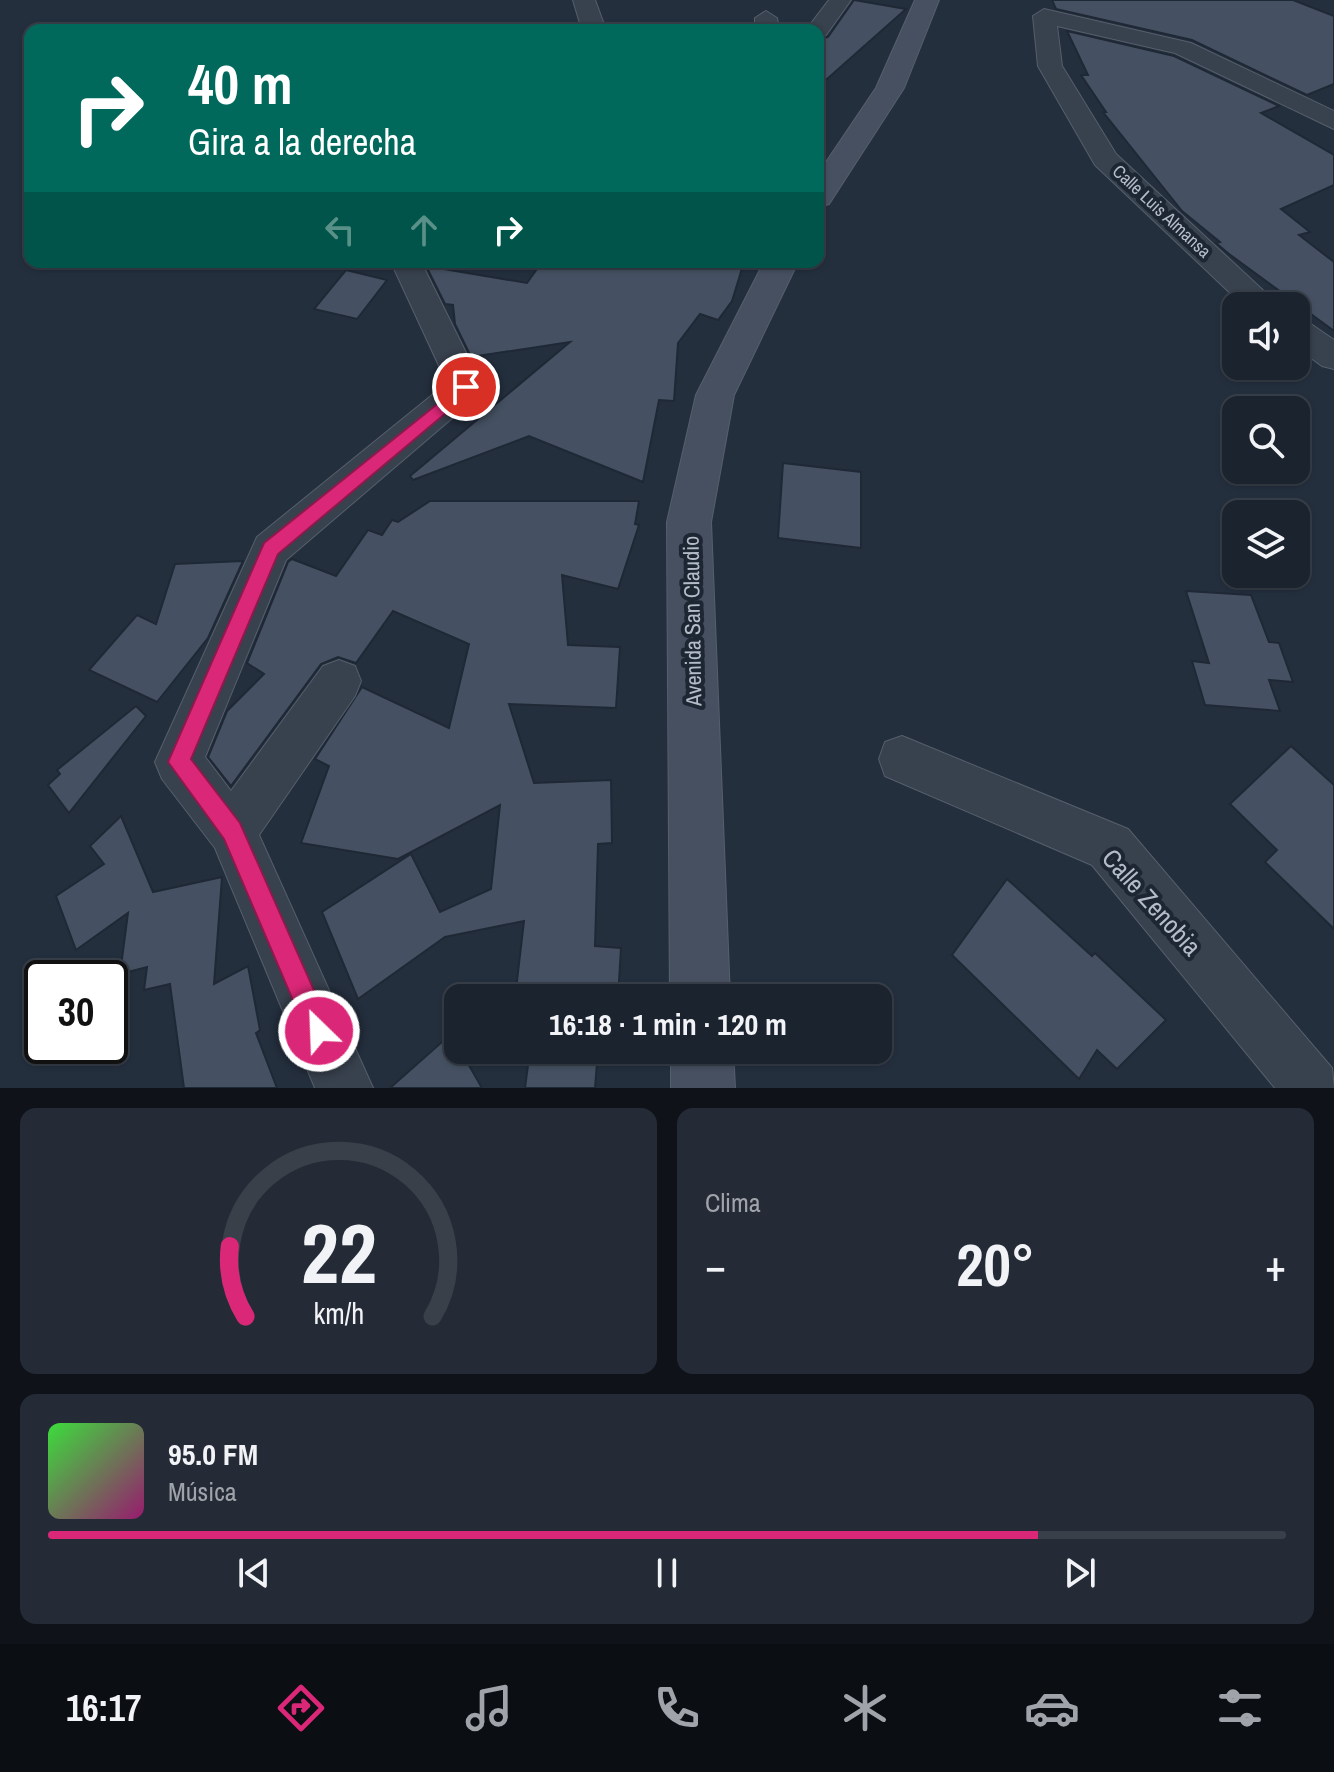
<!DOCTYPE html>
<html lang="es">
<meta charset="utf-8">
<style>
:root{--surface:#1b232e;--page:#242b36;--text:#f1f3f6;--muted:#a0a4aa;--line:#39404a;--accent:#db2777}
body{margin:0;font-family:"Archivo Narrow",sans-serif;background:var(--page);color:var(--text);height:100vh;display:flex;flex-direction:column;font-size:30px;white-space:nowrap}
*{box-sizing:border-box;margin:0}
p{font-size:26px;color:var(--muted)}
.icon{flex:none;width:44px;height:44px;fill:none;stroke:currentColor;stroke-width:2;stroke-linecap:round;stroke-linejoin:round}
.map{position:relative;height:1088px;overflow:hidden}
.details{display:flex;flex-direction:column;gap:20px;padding:20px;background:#0f1319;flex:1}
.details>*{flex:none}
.guide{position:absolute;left:24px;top:24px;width:800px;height:244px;border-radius:16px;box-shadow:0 2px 6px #0004,0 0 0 2px var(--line);background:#00695c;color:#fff;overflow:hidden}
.tools{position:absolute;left:1222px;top:292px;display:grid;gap:16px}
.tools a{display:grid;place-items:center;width:88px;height:88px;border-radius:16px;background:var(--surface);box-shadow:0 2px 6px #0004,0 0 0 2px var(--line);font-size:40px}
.speed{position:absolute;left:24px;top:960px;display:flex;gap:16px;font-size:40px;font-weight:700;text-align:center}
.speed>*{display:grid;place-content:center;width:104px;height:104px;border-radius:50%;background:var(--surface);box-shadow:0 2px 6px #0004,0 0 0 2px var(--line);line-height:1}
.speed .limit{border:4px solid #111;border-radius:12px;background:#fff;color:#111}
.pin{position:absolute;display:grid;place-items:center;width:68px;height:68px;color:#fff;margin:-34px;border:4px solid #fff;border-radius:50%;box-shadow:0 2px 8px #0007}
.me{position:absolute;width:88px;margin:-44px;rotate:336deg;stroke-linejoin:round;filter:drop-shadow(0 0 6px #0008)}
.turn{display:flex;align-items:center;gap:28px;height:168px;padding:0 32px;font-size:36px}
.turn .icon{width:104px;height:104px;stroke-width:2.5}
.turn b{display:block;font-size:56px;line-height:68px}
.lanes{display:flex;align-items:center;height:76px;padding:0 32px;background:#0003;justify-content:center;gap:40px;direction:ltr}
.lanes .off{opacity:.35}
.big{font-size:60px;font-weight:700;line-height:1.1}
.details .card{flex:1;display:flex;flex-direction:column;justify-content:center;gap:12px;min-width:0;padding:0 28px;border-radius:16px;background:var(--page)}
.details .dial{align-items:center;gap:0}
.dial svg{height:208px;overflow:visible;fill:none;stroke:var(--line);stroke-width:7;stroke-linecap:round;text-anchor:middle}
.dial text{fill:var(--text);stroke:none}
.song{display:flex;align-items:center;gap:24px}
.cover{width:96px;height:96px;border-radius:12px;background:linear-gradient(135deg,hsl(120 70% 55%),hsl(320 70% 35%))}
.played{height:8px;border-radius:4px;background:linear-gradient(90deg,var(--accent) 80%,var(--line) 80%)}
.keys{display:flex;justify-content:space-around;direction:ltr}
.heat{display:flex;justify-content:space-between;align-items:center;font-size:44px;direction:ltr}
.details .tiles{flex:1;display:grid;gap:20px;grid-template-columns:1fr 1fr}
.card:last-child{grid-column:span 2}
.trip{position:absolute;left:444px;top:984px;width:448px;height:80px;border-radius:16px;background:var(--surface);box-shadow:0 2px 6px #0004,0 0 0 2px var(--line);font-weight:700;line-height:80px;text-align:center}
.menu{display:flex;height:128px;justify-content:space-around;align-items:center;background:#0b0e12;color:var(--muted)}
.menu .icon{width:56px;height:56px}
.menu .current{color:var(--accent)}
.menu b{font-size:36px;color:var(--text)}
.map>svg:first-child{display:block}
</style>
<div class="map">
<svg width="1334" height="1088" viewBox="0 0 1334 1088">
<rect width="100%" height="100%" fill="#242f3e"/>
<!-- building -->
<g fill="#455162" stroke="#1f2835" stroke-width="2">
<polygon points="854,0 906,9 818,87 818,40 828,37"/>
<polygon points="1052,0 1293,0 1334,16 1334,84 1307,95 1192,40 1056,9"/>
<polygon points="1067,31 1174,56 1279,106 1261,113 1334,155 1334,185 1281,209 1310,232 1299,235 1334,262 1334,331 1229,254 1216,243 1220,242 1182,211 1103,112 1106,112 1081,75 1088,75"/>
<polygon points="542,262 744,262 732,301 718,320 700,314 678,343 674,401 659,400 643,482 529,436 413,480 410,476 570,342 471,357 455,324 453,305 445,304 426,266 527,283"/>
<polygon points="346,270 387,280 357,319 314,309"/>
<polygon points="783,463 861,472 861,548 778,538"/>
<polygon points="430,501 639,501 635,524 639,525 618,589 562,575 568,645 620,647 616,708 509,704 534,783 611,780 612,843 598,844 595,946 621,948 618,998 515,998 524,921 445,937 358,999 322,912 411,854 440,912 491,889 500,805 398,859 301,843 329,766 315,759 362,687 449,728 469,644 393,611 356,663 338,657 321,664 231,786 208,757 227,711 264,674 247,663 288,562 292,559 336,576 368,530 382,535 392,520 398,522"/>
<polygon points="243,561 208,638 157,702 89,670 137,615 156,624 175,564"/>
<polygon points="1186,591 1251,595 1269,642 1279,643 1293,682 1269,680 1280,711 1205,705 1192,661 1209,663"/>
<polygon points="136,706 146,716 69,813 48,785 60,774 57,770"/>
<polygon points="1291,746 1334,785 1334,929 1265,862 1277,850 1230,804"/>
<polygon points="121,816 153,892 222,877 214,984 248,966 260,1030 256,1033 277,1088 184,1088 170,984 144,990 147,967 120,974 128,913 76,950 56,896 104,864 90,846"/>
<polygon points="1007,879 1092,956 1095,953 1166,1020 1117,1069 1097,1050 1079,1079 952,955"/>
<polygon points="451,1034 482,1088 390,1088"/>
<polygon points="530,1050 598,1050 595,1088 525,1088"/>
</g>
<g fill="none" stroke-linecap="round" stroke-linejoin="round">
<defs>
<g id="street">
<polygon points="573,0 595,0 606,30 582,30"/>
<polygon points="829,0 851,0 826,35 818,37 818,30 806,30"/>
<polygon points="1044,9 1191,43 1334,111 1334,129 1175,53 1057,26 1062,66 1116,154 1280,306 1244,306 1095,165 1038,66 1033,16"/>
<polygon points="766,11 777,18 779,30 755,30 755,18"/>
<polygon points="391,262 421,262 483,387 478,396 286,560 205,757 231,791 323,666 339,660 355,666 361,681 355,696 259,835 373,1088 315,1088 215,848 162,779 155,762 257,537 447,383"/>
<polygon points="1296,318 1308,322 1334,340 1334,369 1322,366 1296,347"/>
<polygon points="902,736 1128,829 1332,1068 1334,1088 1275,1088 1092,865 885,776 879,759 885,742"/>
</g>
<g id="secondary">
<polygon points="915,0 939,0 904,88 829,204 818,207 818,174 876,88"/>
<polygon points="764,262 798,262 734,395 711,522 730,998 670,998 667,522 696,395"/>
<polygon points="671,1050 733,1050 735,1088 671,1088"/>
</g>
</defs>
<!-- street casing -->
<use href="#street" stroke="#565f6c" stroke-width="2"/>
<!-- secondary casing -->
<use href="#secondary" stroke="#565f6c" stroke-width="2"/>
<!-- street -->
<use href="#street" fill="#38414e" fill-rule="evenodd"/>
<!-- secondary -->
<use href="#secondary" fill="#465061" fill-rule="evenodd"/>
</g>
<!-- route -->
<polygon fill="#db2777" stroke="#8e194d" stroke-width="2" points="466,381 474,387 471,392 278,554 191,759 240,823 332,1031 328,1040 319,1044 310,1040 224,839 168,762 264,543"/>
<g text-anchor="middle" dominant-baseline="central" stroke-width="8" stroke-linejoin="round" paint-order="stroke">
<!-- far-street labels -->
<g font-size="18" fill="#b4bcc9" stroke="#1d2633">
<text transform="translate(1162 211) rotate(43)">Calle Luis Almansa</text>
</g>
<!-- street labels -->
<g font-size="22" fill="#b4bcc9" stroke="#1d2633">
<text transform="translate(692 621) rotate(-91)">Avenida San Claudio</text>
</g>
<!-- near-street labels -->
<g font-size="26" fill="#b4bcc9" stroke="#1d2633">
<text transform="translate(1152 902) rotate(48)">Calle Zenobia</text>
</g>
</g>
</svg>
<div class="tools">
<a><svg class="icon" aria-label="sound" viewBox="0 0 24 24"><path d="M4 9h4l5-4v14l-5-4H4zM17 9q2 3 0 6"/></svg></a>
<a><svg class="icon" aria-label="search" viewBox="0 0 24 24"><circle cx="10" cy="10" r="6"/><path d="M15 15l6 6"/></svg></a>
<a><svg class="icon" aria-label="layers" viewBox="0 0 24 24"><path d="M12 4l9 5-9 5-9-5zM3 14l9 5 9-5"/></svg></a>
</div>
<div class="speed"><div class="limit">30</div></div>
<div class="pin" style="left:466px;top:387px;background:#d93025"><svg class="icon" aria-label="arrive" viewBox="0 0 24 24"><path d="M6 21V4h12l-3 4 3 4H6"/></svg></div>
<svg class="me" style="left:319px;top:1031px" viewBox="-20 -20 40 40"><circle r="17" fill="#db2777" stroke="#fff" stroke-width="3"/><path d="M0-11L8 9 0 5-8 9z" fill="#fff"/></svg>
<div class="trip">16:18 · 1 min · 120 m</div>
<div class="guide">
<div class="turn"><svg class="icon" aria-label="right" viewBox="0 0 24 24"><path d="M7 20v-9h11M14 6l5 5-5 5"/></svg><div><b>40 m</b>Gira a la derecha</div></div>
<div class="lanes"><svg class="icon off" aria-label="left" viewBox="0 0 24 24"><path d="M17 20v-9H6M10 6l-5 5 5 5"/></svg><svg class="icon off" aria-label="ahead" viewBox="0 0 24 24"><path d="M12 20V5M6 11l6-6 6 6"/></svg><svg class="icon" aria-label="right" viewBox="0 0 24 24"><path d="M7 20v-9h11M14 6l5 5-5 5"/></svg></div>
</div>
</div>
<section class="details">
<div class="tiles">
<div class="card dial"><svg viewBox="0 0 100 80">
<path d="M14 69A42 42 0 1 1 86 69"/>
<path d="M14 69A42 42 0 0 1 8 42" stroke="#db2777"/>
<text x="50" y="56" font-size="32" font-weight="700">22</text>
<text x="50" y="72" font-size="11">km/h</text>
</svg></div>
<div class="card"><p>Clima</p>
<div class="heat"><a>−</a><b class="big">20°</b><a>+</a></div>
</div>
<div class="card">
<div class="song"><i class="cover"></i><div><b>95.0 FM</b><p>Música</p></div></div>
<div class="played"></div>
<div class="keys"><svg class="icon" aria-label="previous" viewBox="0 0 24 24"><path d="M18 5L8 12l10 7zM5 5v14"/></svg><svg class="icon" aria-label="pause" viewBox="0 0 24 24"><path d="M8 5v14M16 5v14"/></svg><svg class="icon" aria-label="next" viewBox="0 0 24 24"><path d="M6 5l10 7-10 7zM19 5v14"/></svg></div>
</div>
</div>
</section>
<nav class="menu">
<b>16:17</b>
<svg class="icon current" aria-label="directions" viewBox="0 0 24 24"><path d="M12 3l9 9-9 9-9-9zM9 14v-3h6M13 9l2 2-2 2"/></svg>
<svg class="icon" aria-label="music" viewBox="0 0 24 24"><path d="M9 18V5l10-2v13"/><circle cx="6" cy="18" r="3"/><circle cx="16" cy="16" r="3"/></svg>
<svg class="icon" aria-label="phone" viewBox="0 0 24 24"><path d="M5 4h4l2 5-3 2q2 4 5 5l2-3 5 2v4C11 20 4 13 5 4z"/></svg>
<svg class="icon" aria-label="climate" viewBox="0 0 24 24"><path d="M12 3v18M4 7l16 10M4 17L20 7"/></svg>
<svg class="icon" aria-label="car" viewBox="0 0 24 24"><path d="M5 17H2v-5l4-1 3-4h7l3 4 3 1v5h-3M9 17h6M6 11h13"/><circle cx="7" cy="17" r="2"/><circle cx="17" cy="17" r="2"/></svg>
<svg class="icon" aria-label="filters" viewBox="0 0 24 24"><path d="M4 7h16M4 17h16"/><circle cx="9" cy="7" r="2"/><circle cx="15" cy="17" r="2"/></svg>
</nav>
